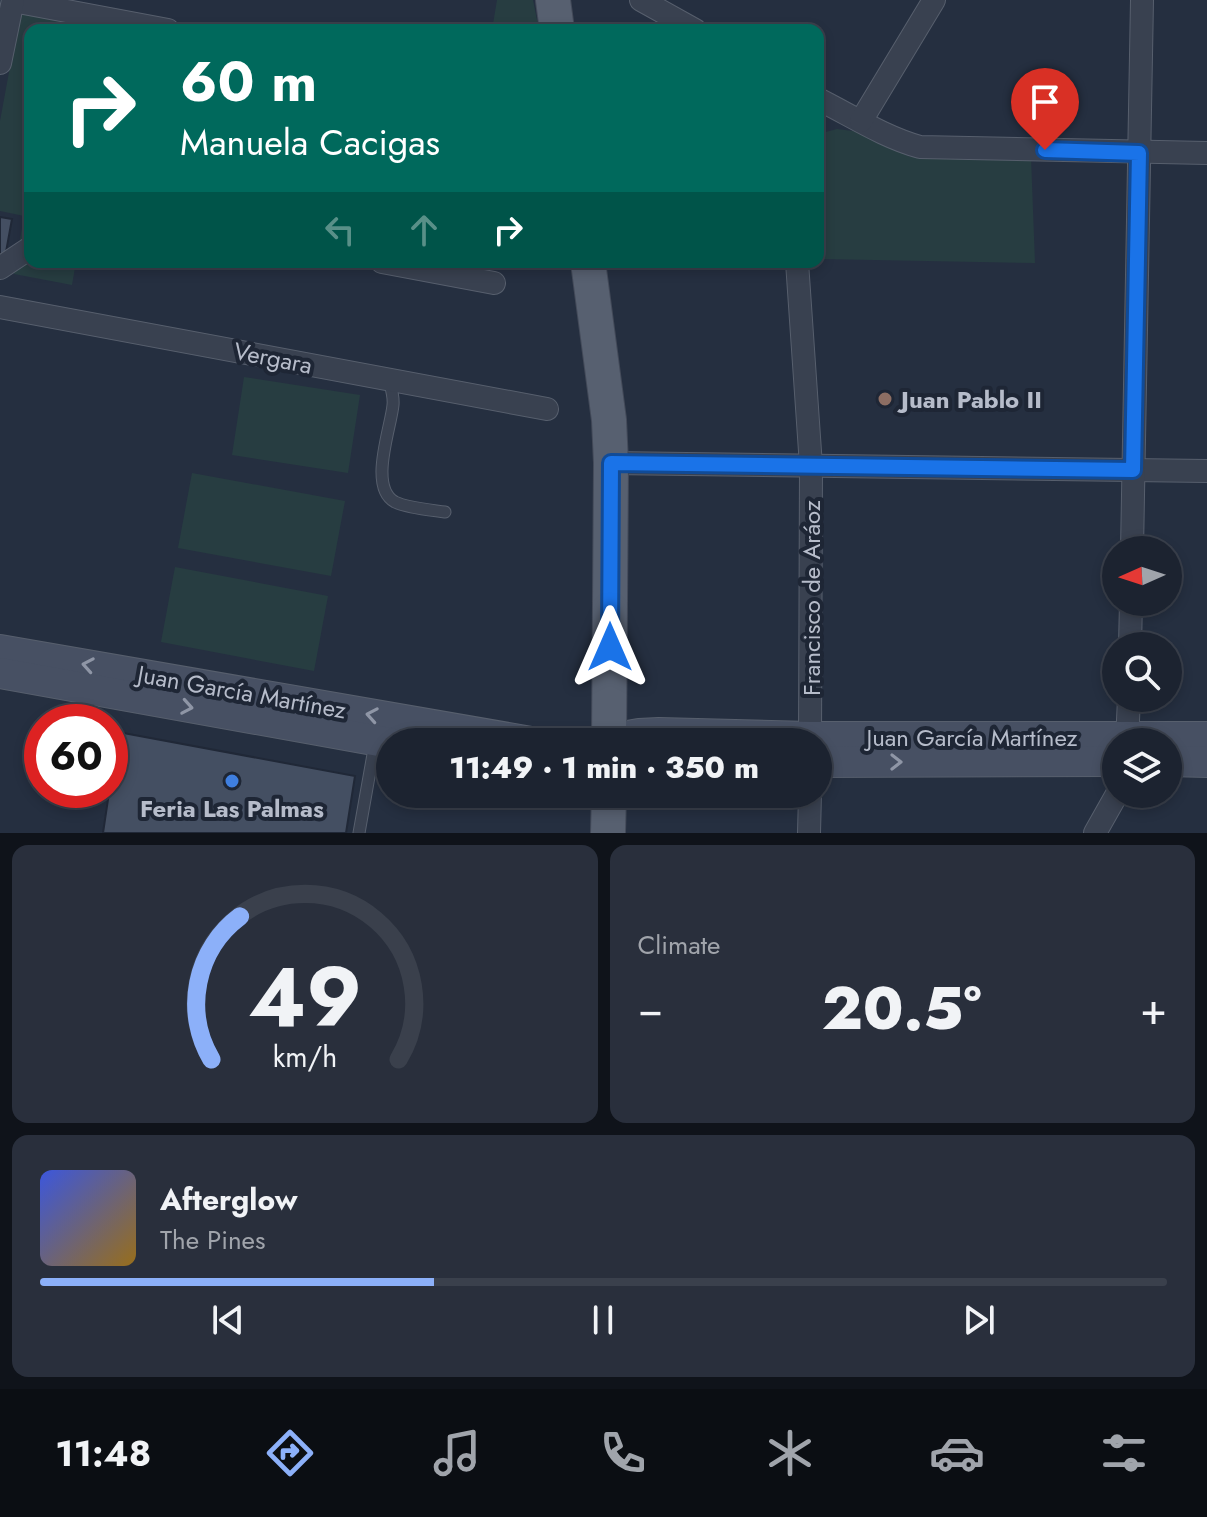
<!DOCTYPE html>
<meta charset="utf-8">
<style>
:root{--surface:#1c2330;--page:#292f3c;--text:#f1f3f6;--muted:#a0a4ab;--line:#3a404c;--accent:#8cb0f9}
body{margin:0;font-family:Jost,sans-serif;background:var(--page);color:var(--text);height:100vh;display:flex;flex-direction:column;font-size:30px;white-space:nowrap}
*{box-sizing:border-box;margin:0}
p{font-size:26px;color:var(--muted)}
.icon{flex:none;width:44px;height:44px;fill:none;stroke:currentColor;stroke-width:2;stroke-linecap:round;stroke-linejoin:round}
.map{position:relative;height:833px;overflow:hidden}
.side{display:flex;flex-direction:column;gap:12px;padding:12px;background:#0f131a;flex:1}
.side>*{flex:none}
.banner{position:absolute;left:24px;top:24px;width:800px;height:244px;border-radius:16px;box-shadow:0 4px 12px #0003,0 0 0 2px var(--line);background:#00695c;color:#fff;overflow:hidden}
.needle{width:52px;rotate:267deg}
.fabs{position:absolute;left:1102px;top:536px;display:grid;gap:16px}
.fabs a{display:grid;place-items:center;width:80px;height:80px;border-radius:50%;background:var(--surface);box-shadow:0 4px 12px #0003,0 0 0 2px var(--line);font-size:40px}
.speed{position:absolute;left:24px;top:704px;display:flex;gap:16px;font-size:40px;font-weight:700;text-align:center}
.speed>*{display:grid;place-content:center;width:104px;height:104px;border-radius:50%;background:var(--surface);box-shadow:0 4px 12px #0003,0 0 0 2px var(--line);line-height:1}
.speed .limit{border:12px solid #d22;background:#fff;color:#111}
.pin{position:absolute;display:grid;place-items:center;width:68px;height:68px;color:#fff;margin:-82px -34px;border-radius:50% 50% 50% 0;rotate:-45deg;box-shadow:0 0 8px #0007}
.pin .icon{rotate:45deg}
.me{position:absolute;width:88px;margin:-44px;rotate:0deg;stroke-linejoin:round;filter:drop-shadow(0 0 6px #0008)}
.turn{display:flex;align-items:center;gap:28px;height:168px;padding:0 24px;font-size:36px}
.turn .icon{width:104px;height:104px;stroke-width:2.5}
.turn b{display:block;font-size:56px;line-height:68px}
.lanes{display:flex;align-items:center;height:76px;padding:0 24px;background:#0003;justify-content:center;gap:40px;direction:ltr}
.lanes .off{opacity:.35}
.big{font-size:60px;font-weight:800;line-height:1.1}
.side .card{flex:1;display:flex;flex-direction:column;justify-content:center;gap:12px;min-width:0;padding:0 28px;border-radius:16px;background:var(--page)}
.side .dial{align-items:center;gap:0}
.dial svg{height:208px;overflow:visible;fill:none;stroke:var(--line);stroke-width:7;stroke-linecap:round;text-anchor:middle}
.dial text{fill:var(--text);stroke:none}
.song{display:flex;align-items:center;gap:24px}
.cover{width:96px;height:96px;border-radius:12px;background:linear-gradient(135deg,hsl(230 70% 55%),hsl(40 70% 35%))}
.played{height:8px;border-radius:4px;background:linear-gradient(90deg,var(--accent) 35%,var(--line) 35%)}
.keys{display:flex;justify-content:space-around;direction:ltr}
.heat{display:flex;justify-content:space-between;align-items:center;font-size:44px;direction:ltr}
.side .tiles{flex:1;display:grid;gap:12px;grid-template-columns:1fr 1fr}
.card:last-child{grid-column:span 2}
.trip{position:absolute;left:376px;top:728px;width:456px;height:80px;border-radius:40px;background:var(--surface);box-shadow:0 4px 12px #0003,0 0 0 2px var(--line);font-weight:800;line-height:80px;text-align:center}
.menu{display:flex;height:128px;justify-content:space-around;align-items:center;background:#0b0e13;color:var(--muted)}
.menu .icon{width:56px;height:56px}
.menu .current{color:var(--accent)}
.menu b{font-size:36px;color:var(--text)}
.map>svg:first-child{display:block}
</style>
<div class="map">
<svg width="1207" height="833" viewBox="0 0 1207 833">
<rect width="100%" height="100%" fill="#252f40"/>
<!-- green -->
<g fill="#273d41">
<polygon points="497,0 533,0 539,30 492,30"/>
<polygon points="21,7 119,30 30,30 30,262 76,262 72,285 14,274 24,216 0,211 0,121"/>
<polygon points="837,129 861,132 910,157 1031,157 1035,263 821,259 818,242 818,134"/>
<polygon points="244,377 360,395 348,473 232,455"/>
<polygon points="192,473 345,501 331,576 178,548"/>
<polygon points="175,567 328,596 314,671 161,642"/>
</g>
<!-- building -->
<g fill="#444f62" stroke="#202837" stroke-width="2">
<polygon points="0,217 12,219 4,263 0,263"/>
<polygon points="118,732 355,776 346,833 103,833"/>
</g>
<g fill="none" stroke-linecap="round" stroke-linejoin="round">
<defs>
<g id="service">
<path d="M389,380C391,388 394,396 393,405C391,428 368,487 395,502C407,508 431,510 445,512"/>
<polyline points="359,833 375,743"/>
</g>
<g id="minor">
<polyline points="641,0 695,30"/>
<polyline points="13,1 168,30"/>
<polyline points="0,63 13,0"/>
<path d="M818,99C852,116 884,137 920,147L1207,153"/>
<polyline points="861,121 934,0"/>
<polyline points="382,262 494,283"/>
<polyline points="797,262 811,466 810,742"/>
<polyline points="0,268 30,248"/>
<polyline points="0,307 547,409"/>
<polyline points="611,463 1207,471"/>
<polyline points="1132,550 1142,0"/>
<polyline points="1130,646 1131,602"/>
<polyline points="1127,742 1129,698"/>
<polyline points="809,833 810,794"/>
<polyline points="1095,833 1117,794"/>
</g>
<g id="secondary">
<polyline points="0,650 531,742"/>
<polyline points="0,673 390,743"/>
<polyline points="594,742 639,734 659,733 810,737 1207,737"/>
<polyline points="1168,761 1207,762"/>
<polyline points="818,762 1116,761"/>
</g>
<g id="primary">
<polyline points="553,0 557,30"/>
<polyline points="588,262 609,420 611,463 609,742"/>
<polyline points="608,833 609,794"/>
</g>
</defs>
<!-- service casing -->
<use href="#service" stroke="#575f6d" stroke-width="13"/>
<!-- minor casing -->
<use href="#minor" stroke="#575f6d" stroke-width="24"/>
<!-- secondary casing -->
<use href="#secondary" stroke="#575f6d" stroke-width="32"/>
<!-- primary casing -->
<use href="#primary" stroke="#434a59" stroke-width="36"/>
<!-- service -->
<use href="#service" stroke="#394150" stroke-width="11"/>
<!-- minor -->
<use href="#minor" stroke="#394150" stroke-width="22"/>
<!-- secondary -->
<use href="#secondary" stroke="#475063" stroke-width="30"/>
<!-- primary -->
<use href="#primary" stroke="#576070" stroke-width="34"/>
</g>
<!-- one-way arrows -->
<defs><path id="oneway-chevron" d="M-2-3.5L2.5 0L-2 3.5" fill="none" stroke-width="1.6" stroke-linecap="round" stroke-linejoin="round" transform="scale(2)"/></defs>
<g stroke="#8f96a6">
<use href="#oneway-chevron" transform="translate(88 665) rotate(-170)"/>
<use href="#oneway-chevron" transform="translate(187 707) rotate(10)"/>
<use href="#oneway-chevron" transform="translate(372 715) rotate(-170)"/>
<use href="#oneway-chevron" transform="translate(896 762)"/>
</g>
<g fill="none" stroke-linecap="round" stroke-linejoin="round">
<defs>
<polyline id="route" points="610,647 611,463 1133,470 1139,153 1045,150"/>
</defs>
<!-- route casing -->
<use href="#route" stroke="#114b97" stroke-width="20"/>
<!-- route -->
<use href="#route" stroke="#1a73e8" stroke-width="14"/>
</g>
<!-- markers -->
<circle fill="#8d6e63" stroke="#1e2635" stroke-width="3" cx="885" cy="399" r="8"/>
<circle fill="#3f7fe0" stroke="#1e2635" stroke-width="3" cx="232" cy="781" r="8"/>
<g text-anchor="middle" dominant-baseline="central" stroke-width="8" stroke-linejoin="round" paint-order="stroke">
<!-- street labels -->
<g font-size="24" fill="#b6bcca" stroke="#1e2635">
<text transform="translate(273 358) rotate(11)">Vergara</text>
<text transform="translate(811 598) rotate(-90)">Francisco de Aráoz</text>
<text transform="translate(242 692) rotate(10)">Juan García Martínez</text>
<text x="972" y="737">Juan García Martínez</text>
</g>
<!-- poi labels -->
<g font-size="24" font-weight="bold" fill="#b6bcca" stroke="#1e2635" text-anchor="start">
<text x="901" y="399">Juan Pablo II</text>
<text x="232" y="808" text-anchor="middle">Feria Las Palmas</text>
</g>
</g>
</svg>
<div class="fabs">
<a><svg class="needle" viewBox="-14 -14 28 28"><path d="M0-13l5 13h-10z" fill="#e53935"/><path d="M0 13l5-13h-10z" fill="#a0a4ab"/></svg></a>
<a><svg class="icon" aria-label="search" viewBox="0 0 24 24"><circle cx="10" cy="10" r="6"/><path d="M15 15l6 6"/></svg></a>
<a><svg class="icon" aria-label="layers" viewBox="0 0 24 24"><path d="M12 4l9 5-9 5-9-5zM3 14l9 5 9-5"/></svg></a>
</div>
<div class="speed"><div class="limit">60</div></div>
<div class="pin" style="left:1045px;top:150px;background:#d93025"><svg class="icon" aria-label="arrive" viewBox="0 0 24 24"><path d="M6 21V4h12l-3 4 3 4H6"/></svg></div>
<svg class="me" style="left:610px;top:647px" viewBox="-20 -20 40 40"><path d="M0-17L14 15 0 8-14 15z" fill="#1a73e8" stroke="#fff" stroke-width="4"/></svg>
<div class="trip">11:49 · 1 min · 350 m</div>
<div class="banner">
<div class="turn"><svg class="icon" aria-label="right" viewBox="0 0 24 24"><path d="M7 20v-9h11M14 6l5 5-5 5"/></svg><div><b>60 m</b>Manuela Cacigas</div></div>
<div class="lanes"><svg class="icon off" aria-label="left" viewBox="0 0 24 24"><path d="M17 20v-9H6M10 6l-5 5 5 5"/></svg><svg class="icon off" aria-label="ahead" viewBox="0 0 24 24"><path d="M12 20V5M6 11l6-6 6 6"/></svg><svg class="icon" aria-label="right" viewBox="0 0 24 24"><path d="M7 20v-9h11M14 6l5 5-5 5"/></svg></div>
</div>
</div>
<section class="side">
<div class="tiles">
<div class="card dial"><svg viewBox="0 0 100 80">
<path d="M14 69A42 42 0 1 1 86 69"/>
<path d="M14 69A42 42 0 0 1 25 14" stroke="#8cb0f9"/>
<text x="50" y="56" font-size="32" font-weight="700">49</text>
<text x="50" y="72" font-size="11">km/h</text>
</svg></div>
<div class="card"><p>Climate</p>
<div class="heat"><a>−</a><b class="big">20.5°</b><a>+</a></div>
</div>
<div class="card">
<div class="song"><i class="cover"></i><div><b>Afterglow</b><p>The Pines</p></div></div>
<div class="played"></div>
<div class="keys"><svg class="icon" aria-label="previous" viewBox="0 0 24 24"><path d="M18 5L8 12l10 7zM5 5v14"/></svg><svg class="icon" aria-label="pause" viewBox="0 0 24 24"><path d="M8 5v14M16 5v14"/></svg><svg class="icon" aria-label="next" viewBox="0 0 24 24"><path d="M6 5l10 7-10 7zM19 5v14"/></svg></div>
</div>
</div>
</section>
<nav class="menu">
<b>11:48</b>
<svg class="icon current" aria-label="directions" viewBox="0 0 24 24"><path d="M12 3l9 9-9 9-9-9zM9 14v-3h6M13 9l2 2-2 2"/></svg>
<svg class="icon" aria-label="music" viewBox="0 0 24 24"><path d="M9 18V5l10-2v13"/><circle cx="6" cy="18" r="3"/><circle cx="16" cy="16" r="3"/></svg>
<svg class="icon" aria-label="phone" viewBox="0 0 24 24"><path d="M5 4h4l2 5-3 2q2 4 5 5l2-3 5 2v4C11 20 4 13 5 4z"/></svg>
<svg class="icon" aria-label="climate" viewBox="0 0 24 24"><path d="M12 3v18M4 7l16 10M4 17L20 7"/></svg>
<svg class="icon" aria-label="car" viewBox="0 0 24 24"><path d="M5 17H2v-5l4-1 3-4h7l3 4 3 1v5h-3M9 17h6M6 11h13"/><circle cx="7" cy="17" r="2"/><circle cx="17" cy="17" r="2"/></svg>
<svg class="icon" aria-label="filters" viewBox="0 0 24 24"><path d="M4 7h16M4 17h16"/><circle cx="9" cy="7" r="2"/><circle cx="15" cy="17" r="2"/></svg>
</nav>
